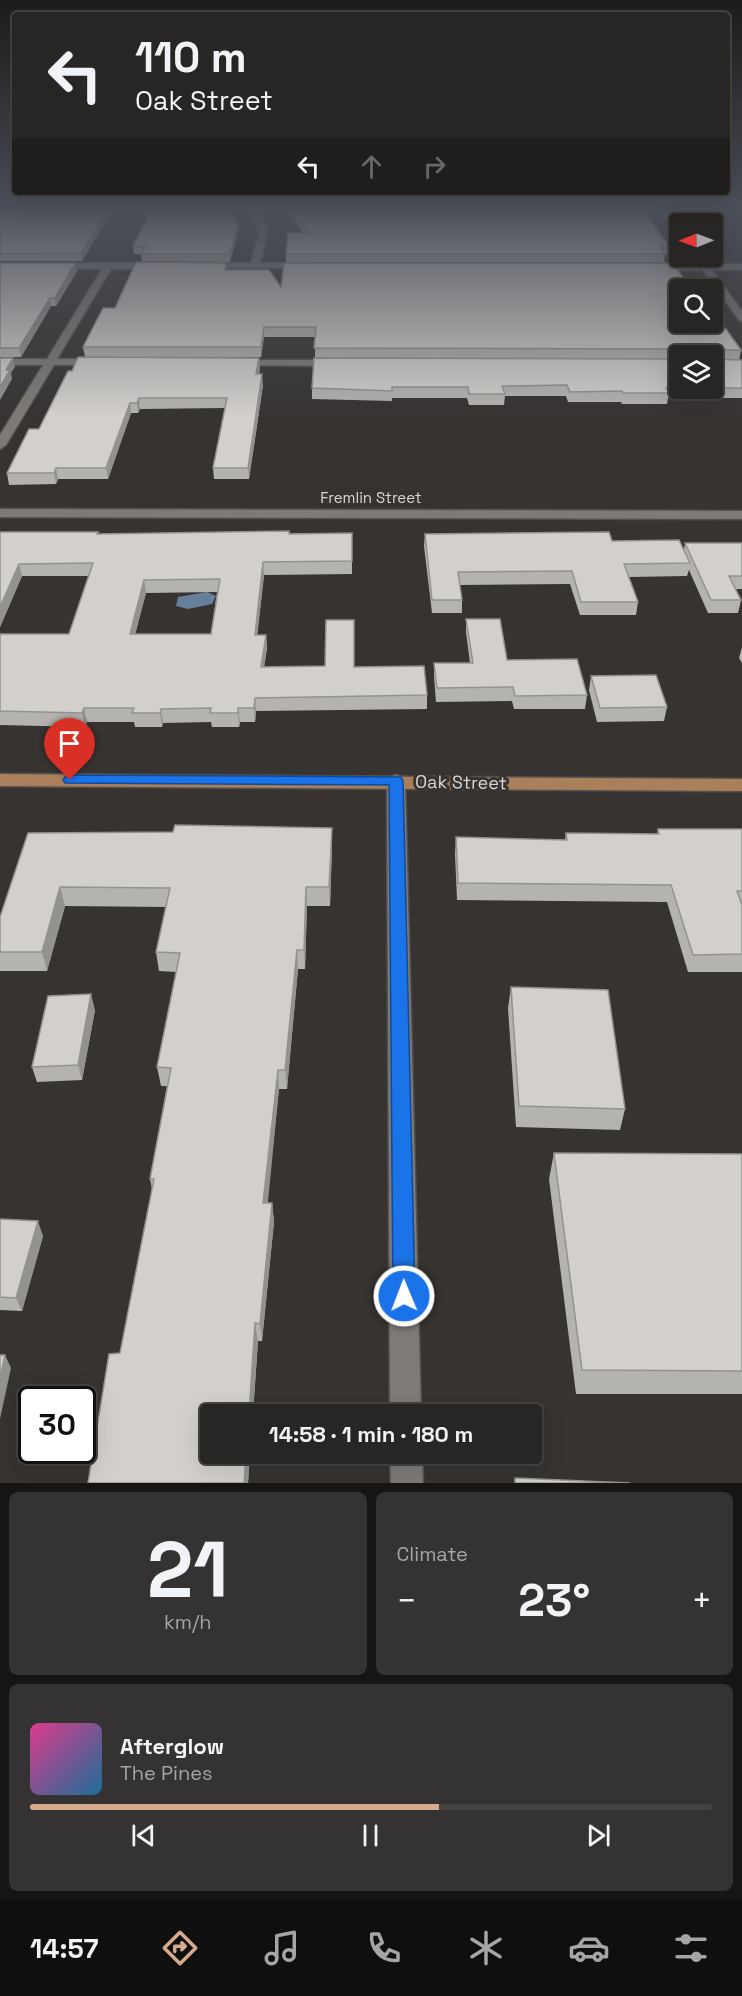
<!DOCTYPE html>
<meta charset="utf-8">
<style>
:root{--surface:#282625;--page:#343232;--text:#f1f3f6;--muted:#a5a5a7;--line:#444342;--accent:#d6ab8b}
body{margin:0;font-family:"Space Grotesk",sans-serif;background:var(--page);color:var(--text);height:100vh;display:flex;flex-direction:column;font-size:22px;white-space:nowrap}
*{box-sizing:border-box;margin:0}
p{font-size:20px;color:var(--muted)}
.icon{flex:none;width:33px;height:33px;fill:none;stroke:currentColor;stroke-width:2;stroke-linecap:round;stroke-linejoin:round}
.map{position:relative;height:1483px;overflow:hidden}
.drawer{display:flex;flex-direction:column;gap:9px;padding:9px;background:#161514;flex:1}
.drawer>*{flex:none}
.guide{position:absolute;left:12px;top:12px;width:718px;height:183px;border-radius:6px;box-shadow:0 6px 24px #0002,0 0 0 2px var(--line);background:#282625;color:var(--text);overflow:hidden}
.needle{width:39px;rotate:269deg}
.fabs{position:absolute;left:669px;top:213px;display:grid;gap:12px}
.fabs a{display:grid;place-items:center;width:54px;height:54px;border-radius:6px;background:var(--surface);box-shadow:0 6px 24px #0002,0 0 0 2px var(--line);font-size:30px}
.speed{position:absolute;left:18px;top:1386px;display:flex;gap:12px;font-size:30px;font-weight:700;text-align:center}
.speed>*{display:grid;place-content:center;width:78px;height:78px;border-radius:50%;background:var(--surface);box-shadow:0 6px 24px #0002,0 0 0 2px var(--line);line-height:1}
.speed .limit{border:3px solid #111;border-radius:9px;background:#fff;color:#111}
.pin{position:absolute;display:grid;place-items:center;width:51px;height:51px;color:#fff;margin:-62px -26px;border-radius:50% 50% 50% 0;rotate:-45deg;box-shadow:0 0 6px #0007}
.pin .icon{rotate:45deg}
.me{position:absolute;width:66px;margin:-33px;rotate:359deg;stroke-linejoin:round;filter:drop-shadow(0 0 4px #0008)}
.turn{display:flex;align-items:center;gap:21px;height:126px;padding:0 24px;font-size:27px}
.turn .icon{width:78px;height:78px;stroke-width:2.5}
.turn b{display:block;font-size:42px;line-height:51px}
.lanes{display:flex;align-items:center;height:57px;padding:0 24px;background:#0003;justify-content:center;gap:30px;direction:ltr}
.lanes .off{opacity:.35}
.big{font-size:45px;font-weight:700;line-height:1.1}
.drawer .widget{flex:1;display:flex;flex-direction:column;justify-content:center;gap:9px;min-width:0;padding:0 21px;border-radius:9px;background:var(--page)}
.drawer .dial{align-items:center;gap:0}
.dial b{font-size:78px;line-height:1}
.song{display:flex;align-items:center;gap:18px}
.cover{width:72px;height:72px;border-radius:9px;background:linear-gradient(135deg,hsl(330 70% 55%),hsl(200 70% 35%))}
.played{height:6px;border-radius:3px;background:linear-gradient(90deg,var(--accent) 60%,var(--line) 60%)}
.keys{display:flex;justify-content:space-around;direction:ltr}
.heat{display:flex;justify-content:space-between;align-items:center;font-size:33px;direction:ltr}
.drawer .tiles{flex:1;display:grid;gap:9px;grid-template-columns:1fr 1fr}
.widget:last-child{grid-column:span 2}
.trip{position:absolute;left:200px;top:1404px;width:342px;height:60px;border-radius:6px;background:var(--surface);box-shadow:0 6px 24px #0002,0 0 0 2px var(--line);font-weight:700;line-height:60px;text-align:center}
.menu{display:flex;height:96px;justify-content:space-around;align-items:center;background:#100f0f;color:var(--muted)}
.menu .icon{width:42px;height:42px}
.menu .selected{color:var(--accent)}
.menu b{font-size:27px;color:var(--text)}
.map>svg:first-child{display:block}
</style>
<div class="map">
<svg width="742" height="1483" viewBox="0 0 742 1483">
<rect width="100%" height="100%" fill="#363331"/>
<!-- water -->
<polygon fill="#66809c" points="207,592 216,596 212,604 188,609 176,606 178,597"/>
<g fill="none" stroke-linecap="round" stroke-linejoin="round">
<defs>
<g id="minor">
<polygon points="248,209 256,209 268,230 260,263 308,263 312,266 311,268 201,268 200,266 204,263 251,263 260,230"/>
<polygon points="655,209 704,209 667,213 680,225 680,232"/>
<polygon points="701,258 708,264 742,264 742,270 712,270 742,311 742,321 739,320 703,270 651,270 647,267 651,264 699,264 697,261"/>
<polygon points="51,263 158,263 162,266 158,269 111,269 57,359 100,359 105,362 100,365 54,365 6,445 0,449 0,435 43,365 0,365 0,359 47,359 102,269 48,268 47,266"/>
<polygon points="236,360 337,360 342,363 337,366 232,365 232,361"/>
<polygon points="0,509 742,511 742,519 0,517"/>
<polygon points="396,775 403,777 405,781 421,1414 390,1414 387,781 389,777"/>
<polygon points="390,1454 422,1454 423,1483 391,1483"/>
</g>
<polygon id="major" points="0,774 742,779 742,791 0,786"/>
</defs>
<!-- minor casing -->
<use href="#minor" stroke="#53504e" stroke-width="3"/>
<!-- major casing -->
<use href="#major" stroke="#53504e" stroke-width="3"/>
<!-- minor -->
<use href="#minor" fill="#7e7a77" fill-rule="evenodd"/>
<!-- major -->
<use href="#major" fill="#aa7f5b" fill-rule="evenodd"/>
</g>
<!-- wall -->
<g fill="#b5b3af" fill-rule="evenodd">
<polygon points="0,209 113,209 82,261 0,261"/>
<polygon points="285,209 642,209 669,246 668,254 665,254 664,262 286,262 286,254 303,233"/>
<polygon points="238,231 230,262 142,261 141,254 134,254 133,246"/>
<polygon points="0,263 77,271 56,306 51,306 21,357 0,357"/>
<polygon points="228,270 281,287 715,322 741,350 739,360 742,360 742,398 668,398 667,404 622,404 621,402 568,402 566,396 505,396 504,405 469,405 467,398 392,398 392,401 312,399 312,388 680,359 680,388 712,388 712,356 680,356 680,359 315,358 315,337 264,337 261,357 85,357 83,347 115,308"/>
<polygon points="260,368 259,374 263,385 249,479 214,479 213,468 225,408 140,409 138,413 131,413 108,479 58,479 56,484 9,485 7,473 39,429 68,371"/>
<path d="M0,532H98L99,534L352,533V574L264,575L257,635H266L267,648L264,667H354L427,695V709L256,711L255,722H240L239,727H212L211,722L163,723L162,727H135L134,722H87L85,727L0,725V634H69L89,576H22L0,627ZM217,592L211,634H135L146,593Z"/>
<polygon points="425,534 612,541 684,550 685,543 742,543 742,589 736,589 741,600 738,613 708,613 689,570 687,576 629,577 638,602 636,615 580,615 570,584 460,585 462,600 462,613 432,613 424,546"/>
<polygon points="466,619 507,660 587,695 585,709 514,709 512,701 436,702 434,677 434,663 470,663 466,632"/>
<polygon points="742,647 742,663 739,658"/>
<polygon points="591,676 667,707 664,721 597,722 589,690"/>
<polygon points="332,828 332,847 330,906 307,906 305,969 298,969 287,1089 279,1089 267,1203 272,1203 274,1222 262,1341 258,1341 248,1483 88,1483 120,1353 152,1189 150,1179 167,1086 161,1086 157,1067 176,972 159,971 156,952 166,907 65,906 47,971 0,971 0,917 28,833 173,832"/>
<polygon points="658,829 742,829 742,972 688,972 667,902 457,900 455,854 456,837 565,840 566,833 657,834"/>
<polygon points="511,987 625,1109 620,1130 516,1127 508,1008"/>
<polygon points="95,1010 82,1080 37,1082 32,1067"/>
<polygon points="554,1153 742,1154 742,1394 576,1394 549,1179"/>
<polygon points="0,1219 43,1236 22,1311 0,1310"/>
</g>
<!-- shaded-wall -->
<g fill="#94928f">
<polygon points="108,209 113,209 82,261 81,253"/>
<polygon points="238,224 238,231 230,262 230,254"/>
<polygon points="75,263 77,271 56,306 55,298"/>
<polygon points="50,298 51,306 21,357 19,348"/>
<polygon points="264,327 264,337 261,357 261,347"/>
<polygon points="13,358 15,367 11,373 12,379 0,400 0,387 6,370"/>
<polygon points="259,358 260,368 257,385 256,374"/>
<polygon points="262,374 263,385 249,479 248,468"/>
<polygon points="139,398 140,409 138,413 137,403"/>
<polygon points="130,403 131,413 108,479 106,468"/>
<polygon points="56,468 58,479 56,484 54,473"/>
<polygon points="263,562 264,575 256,648 255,635"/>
<polygon points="19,564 22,576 0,627 0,607"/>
<polygon points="144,580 146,593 132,647 130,634"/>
<polygon points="266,635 267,648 262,680 261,667"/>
<polygon points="255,698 256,711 255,722 254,708"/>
<polygon points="84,708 87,722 85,727 82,713"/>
<polygon points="238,708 240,722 239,727 238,713"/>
<polygon points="161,709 163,723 162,727 160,713"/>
<polygon points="332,828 332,847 330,906 329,887"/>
<polygon points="60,887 65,906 47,971 42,952"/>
<polygon points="306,887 307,906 305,969 304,950"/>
<polygon points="297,950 298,969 287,1089 285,1070"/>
<polygon points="91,994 95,1010 82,1080 78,1065"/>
<polygon points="278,1070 279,1089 266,1222 263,1203"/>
<polygon points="272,1203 274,1222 262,1341 260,1324"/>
<polygon points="38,1221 43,1236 22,1311 16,1298"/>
<polygon points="255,1323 258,1341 253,1414 249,1414"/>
<polygon points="5,1355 11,1368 0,1419 0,1378"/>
<polygon points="246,1454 250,1454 248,1483 244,1483"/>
</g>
<!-- building -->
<g fill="#d3d0cc" stroke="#94928f" stroke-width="1.5" fill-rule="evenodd">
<polygon points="0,209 108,209 81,253 0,254"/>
<polygon points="152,209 228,209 238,224 230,254 141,254 145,246 133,246"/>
<polygon points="290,209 642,209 669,246 660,246 665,254 286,254 288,233 308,233"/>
<polygon points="136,262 227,263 225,270 269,270 281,287 284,263 673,263 692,290 680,290 680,322 712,322 712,318 715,322 721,322 741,350 714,350 712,352 712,356 683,356 684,351 682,349 314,348 316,327 264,327 261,347 83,347 103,308 115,308"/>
<polygon points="0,263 75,263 55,298 50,298 19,348 0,348"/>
<polygon points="78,357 259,358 256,374 262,374 248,468 213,468 227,398 139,398 137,403 130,403 106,468 56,468 54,473 7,473 29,429 39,429 68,371 72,371"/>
<polygon points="0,358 13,358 6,370 10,370 0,387"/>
<polygon points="314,358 680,359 680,388 666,388 669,393 623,393 622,391 570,392 567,385 502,386 505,394 469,394 468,387 392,387 392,391 312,388"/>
<polygon points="712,359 742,360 742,388 712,388"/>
<path d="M289,531V534L352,533V561L263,562L255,635H266L261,667L325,666L326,620H354V667L424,666L427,695L255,698L254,708H238V713H210L211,708L161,709L160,713H132L134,708H84L82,713L0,711V634H69L93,563L19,564L0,607V532H98L97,534ZM220,579L211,634H130L144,580Z"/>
<polygon points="609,532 612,541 679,540 690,563 624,564 638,602 581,602 572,571 458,572 462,600 432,600 425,534"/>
<polygon points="685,543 742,543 742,576 729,576 741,600 711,600"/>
<polygon points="466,619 500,619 507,660 577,659 587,695 515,696 513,687 437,688 434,663 473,663"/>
<polygon points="656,675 667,707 600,708 591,676"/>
<polygon points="175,825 332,828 329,887 306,887 304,950 297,950 285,1070 278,1070 263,1203 272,1203 260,1324 255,1323 249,1414 210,1414 210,1454 246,1454 244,1483 88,1483 109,1354 120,1353 154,1179 150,1179 171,1068 157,1067 180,953 156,952 170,888 60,887 42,952 0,952 0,917 28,833 173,832"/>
<polygon points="658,829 742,829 742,891 737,891 742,905 742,954 693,955 671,885 458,883 456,837 567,840 566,833 659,834"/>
<polygon points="511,987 608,990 625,1109 519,1106"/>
<polygon points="91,994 78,1065 32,1067 48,996"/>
<polygon points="554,1153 742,1154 742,1371 582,1370"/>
<polygon points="0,1219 38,1221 16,1298 0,1297"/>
<polygon points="0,1355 5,1355 0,1378"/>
<polygon points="515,1478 630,1483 515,1483"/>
</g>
<!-- sky -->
<linearGradient id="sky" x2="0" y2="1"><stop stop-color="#1e1c1b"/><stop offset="0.5" stop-color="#4c505a"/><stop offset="1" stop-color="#4c505a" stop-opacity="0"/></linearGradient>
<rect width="742" height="417" fill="url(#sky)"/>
<!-- route -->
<polygon fill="#1a73e8" stroke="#114b97" stroke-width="1.5" points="70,775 401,777 403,781 415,1296 412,1304 404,1307 396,1304 393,1296 389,785 65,783 63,780 65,777"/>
<g text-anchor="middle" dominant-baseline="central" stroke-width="6" stroke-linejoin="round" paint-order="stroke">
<!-- far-street labels -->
<g font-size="15" fill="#dad8d6" stroke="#363331">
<text x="371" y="497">Fremlin Street</text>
</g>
<!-- street labels -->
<g font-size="18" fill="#dad8d6" stroke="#363331">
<text transform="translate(461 782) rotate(1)">Oak Street</text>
</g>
</g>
</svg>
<div class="fabs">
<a><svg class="needle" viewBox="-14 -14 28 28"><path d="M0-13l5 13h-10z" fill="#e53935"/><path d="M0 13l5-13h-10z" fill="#a5a5a7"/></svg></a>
<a><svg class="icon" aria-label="search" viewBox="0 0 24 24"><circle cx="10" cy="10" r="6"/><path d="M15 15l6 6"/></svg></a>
<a><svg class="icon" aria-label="layers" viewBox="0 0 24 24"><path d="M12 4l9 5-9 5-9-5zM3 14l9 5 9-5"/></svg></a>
</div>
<div class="speed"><div class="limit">30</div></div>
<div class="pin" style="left:70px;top:780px;background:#d93025"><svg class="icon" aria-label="arrive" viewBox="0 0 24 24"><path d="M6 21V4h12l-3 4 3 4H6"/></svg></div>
<svg class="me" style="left:404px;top:1296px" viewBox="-20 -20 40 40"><circle r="17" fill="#1a73e8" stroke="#fff" stroke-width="3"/><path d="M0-11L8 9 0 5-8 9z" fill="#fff"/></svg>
<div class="trip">14:58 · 1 min · 180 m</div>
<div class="guide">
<div class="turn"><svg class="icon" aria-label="left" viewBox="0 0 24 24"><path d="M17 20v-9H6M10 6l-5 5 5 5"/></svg><div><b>110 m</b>Oak Street</div></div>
<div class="lanes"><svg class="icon" aria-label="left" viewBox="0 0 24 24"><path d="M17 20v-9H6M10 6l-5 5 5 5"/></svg><svg class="icon off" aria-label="ahead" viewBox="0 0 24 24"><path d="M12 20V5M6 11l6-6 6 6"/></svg><svg class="icon off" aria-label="right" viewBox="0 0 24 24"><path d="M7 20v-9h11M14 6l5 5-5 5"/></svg></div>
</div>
</div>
<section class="drawer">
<div class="tiles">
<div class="widget dial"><b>21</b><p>km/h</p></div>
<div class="widget"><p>Climate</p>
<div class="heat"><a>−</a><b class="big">23°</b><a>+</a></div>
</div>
<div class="widget">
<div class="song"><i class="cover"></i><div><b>Afterglow</b><p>The Pines</p></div></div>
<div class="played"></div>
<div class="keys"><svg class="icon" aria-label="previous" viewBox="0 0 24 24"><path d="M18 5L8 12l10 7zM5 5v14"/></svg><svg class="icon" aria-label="pause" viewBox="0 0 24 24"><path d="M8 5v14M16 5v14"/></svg><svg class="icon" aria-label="next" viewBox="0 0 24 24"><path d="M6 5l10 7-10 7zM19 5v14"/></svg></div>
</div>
</div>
</section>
<nav class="menu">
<b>14:57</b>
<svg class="icon selected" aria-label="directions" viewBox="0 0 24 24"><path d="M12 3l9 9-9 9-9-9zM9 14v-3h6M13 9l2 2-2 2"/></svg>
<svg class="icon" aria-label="music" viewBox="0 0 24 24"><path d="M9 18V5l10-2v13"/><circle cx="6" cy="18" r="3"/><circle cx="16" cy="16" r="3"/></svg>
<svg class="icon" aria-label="phone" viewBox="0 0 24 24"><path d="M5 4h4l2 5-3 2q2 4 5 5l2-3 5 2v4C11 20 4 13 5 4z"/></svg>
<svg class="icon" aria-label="climate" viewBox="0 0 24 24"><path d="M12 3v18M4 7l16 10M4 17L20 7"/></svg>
<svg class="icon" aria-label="car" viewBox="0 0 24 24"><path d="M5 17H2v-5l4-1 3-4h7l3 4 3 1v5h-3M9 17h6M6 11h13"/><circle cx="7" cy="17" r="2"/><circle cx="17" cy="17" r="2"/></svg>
<svg class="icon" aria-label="filters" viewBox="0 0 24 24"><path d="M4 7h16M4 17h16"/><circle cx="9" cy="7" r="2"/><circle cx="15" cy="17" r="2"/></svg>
</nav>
